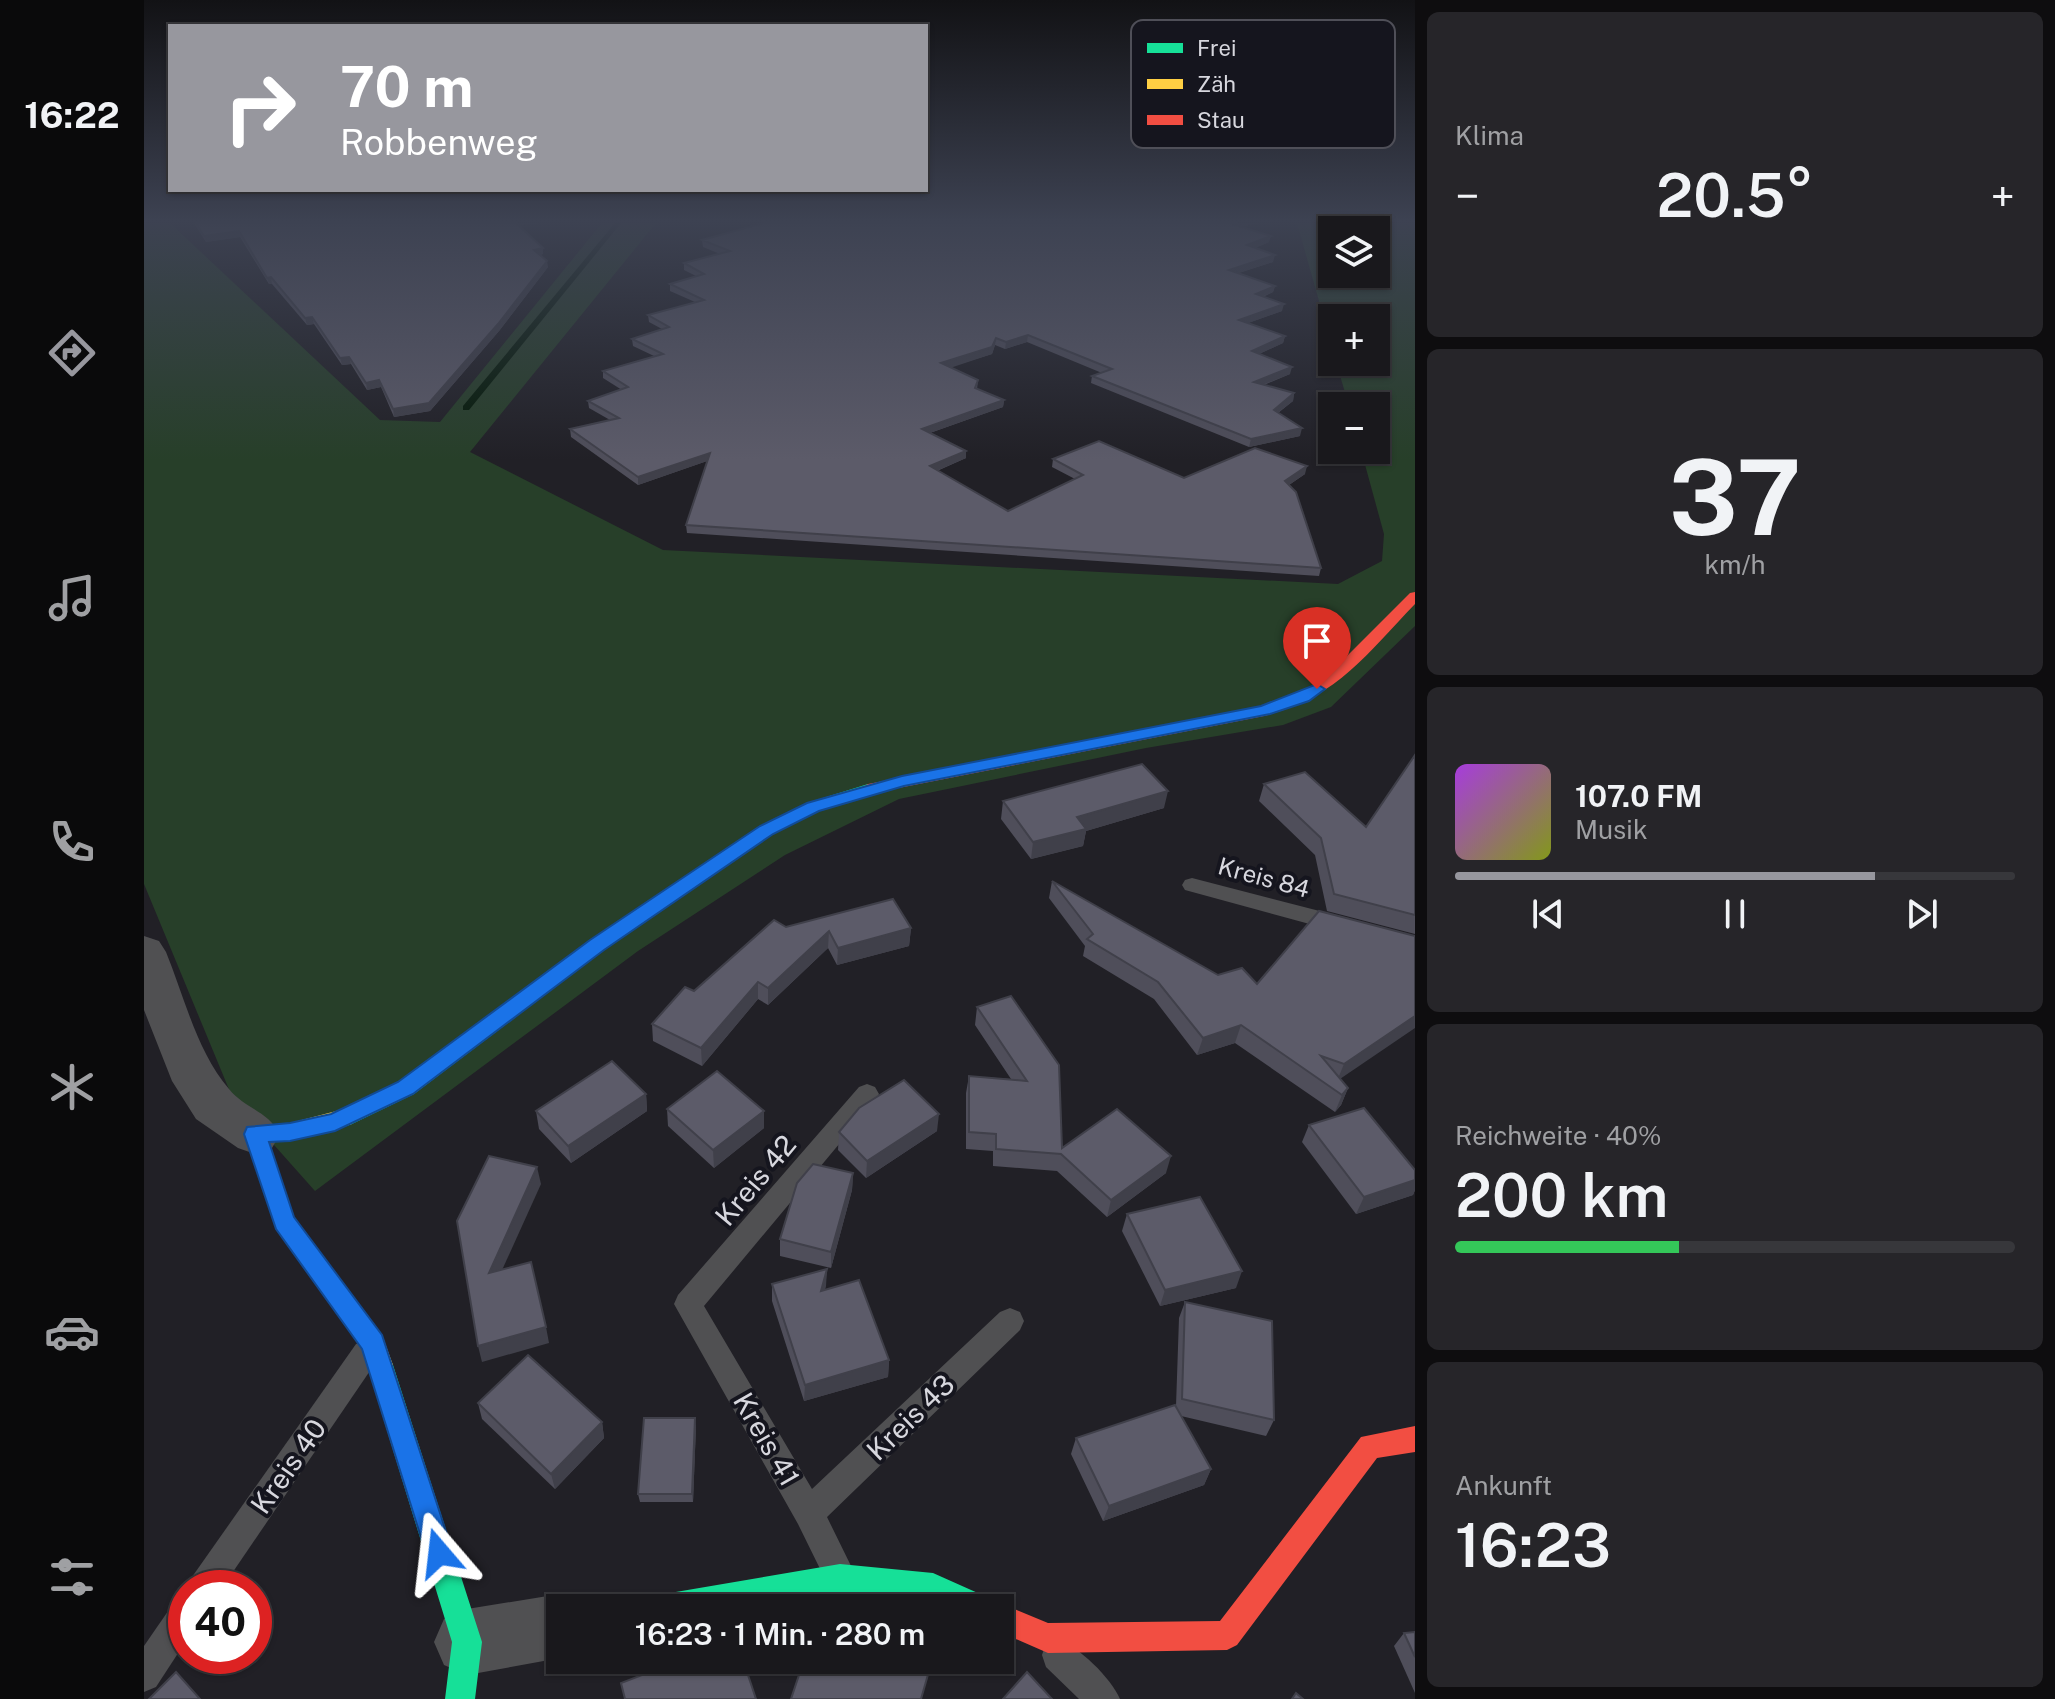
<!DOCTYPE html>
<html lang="de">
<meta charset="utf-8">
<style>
:root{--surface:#19181c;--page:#262529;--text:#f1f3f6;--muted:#9fa0a3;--line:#37373b;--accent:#97979e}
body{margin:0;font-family:"Public Sans",sans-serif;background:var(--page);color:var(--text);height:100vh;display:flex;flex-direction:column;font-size:30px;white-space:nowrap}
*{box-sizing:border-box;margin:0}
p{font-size:26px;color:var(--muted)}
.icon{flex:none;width:44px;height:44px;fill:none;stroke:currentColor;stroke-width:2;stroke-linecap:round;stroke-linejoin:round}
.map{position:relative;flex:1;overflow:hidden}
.details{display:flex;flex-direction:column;gap:12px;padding:12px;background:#0e0d0f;width:640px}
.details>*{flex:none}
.hud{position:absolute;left:24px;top:24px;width:760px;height:168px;border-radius:0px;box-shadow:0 2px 6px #0004,0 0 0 2px var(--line);background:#97979e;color:#fff;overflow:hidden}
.controls{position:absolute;left:1174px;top:216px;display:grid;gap:16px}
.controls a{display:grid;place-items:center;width:72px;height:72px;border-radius:0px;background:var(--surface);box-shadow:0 2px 6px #0004,0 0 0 2px var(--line);font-size:40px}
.speed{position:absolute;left:24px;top:1570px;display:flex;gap:16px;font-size:40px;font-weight:700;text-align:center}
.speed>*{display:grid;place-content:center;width:104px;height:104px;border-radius:50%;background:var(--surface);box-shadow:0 2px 6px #0004,0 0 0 2px var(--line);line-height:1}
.speed .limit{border:12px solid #d22;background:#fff;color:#111}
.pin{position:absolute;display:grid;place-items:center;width:68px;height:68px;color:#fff;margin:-82px -34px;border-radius:50% 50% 50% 0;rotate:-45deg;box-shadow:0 0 8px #0007}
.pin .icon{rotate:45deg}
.me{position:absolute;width:88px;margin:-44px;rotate:343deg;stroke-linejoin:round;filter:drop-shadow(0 0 6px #0008)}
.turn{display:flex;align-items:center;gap:28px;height:168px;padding:0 40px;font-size:36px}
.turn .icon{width:104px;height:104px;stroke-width:2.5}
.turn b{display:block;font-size:56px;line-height:68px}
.big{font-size:60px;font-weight:600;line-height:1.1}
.details .card{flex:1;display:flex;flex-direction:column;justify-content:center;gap:12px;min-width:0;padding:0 28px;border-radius:12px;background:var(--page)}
.details .dial{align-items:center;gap:0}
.dial b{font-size:104px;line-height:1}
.song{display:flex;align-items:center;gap:24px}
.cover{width:96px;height:96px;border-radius:12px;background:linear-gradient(135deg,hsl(280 70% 55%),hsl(70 70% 35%))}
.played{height:8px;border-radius:4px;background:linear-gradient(90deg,var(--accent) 75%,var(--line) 75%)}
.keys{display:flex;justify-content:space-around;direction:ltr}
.heat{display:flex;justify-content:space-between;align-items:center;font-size:44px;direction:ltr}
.charge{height:12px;border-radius:6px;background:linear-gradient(90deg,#34c759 40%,var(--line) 0)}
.trip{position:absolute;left:402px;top:1594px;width:468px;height:80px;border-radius:0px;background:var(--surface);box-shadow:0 2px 6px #0004,0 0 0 2px var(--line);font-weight:600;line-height:80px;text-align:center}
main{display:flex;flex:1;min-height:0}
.dock{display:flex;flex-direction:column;width:144px;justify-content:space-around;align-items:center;background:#0a0a0b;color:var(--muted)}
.dock .icon{width:56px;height:56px}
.dock .active{color:var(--accent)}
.dock b{font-size:36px;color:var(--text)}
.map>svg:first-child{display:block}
</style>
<main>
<nav class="dock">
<b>16:22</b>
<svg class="icon active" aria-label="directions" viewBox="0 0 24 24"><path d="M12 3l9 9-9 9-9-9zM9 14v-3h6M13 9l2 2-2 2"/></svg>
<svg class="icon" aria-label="music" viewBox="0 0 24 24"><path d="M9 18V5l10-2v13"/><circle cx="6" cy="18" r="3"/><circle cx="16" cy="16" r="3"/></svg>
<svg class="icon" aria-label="phone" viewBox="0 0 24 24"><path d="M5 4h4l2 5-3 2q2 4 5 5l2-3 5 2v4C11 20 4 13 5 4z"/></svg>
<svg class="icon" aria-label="climate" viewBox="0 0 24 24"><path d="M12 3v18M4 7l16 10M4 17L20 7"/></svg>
<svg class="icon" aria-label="car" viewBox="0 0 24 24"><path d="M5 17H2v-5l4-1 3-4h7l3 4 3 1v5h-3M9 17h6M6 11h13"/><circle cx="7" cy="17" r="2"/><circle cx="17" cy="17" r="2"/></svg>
<svg class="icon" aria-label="filters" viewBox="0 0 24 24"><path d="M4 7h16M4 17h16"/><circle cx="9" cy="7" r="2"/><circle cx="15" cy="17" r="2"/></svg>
</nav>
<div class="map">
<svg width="1271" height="1699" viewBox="0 0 1271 1699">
<rect width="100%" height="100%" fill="#212026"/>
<!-- green -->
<path fill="#273f29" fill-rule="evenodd" d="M0,223H26L236,420L296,422L458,223H512L326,452L519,550L1194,584L1238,561L1240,534L1217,450H1232V406H1205L1192,362H1232V318H1188V347L1153,223H1271V626L1187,707L1139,725L1002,748L755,799L641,855L494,951L171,1191L89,1099L0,884ZM1188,230H1232V274H1188Z"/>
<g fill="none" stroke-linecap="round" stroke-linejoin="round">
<!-- stream -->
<polygon fill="#031906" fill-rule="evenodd" points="471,223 477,223 325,410 319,410 319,406"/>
<!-- lane -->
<g fill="#505052" fill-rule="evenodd">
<polygon points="1048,878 1195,916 1202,919 1206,924 1202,929 1195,932 1041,890 1038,885 1041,880"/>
<polygon points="723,1084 731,1087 735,1094 731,1101 560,1306 668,1489 856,1312 866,1308 876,1312 880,1321 876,1330 683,1517 709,1570 704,1581 693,1586 682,1581 654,1524 530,1304 534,1295 715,1087"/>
<polygon points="222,1340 232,1344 236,1353 232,1362 78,1588 43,1588 48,1577 212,1344"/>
<polygon points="42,1596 42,1641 12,1687 0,1692 0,1646 31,1601"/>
<path d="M914,1639C936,1648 966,1677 976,1699H935L902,1667L898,1655L902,1643Z"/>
</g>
<!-- street -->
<g fill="#505052" fill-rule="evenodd">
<path d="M0,936L15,941L22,952C40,996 53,1052 85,1089C100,1108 124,1111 136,1134L128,1148L111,1154L94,1148L52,1119L28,1081L0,1010Z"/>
<polygon points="416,1594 439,1603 441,1608 416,1608 416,1658 323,1675 300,1665 290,1642 300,1619 323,1609"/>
</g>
<!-- fast -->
<g fill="#16e098" fill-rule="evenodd">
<polygon points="724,784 733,789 730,793 675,811 629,834 460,950 270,1094 208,1124 200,1127 192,1124 189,1118 192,1112 254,1082 446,940 617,826 663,803"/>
<polygon points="236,1353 245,1357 249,1365 338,1642 331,1699 301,1699 308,1642 223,1365 227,1357"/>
<polygon points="696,1564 789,1573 845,1598 849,1608 803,1608 788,1601 696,1592 604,1608 506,1608 510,1598 520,1594"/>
</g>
<!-- slow -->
<polygon fill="#ffcf43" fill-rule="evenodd" points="200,1109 208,1112 211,1118 208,1124 146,1141 125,1142 150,1217 238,1335 249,1365 245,1373 236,1377 227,1373 218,1349 132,1229 100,1134 103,1128 146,1123"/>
<!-- jam -->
<g fill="#f24e42" fill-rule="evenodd">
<path d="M1271,592V604C1221,656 1193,697 1120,716L724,794L715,789L724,784L1117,707L1154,695L1181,678L1266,593Z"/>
<polygon points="1271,1426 1271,1452 1233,1458 1093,1645 1083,1650 904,1653 856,1632 856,1608 845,1608 856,1603 904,1623 1076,1621 1217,1437"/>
</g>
</g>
<!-- wall -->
<g fill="#4f4e5a">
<polygon points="50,223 393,223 375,225 399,248 399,254 396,255 404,267 355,331 286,411 250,417 237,387 223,390 207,364 198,365 170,324 163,325 128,284 125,284 96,237 62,242"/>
<polygon points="1112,223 1097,227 1125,242 1111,248 1129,262 1094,273 1131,286 1129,292 1119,297 1138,311 1104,323 1141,336 1139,343 1115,354 1146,374 1120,385 1150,393 1149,401 1134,413 1156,436 1105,447 947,383 948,376 958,373 883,342 861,349 851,345 848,354 806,367 834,380 833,389 860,400 859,407 786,433 822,458 793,471 864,511 931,479 908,467 909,459 1040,478 1161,474 1145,485 1177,568 1175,576 543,533 542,525 563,461 494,485 427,437 426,429 466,420 445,408 444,401 478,390 459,378 459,371 510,356 489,346 488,339 518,329 505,322 504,315 551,302 526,291 526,284 552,276 540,270 540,263 576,254 559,247 558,240"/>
<polygon points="1271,755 1271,934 1183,911 1171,855 1115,801 1120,784 1222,827"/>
<polygon points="859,801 1020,808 942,831 939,846 887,859 857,819"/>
<polygon points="908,881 1074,975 1113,984 1271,936 1196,1079 1204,1088 1197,1105 1191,1112 1091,1043 1053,1055 1010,999 939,956 941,946 905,898"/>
<polygon points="642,927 767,928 765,946 693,965 684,948 624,1005 614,999 558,1066 509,1041 508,1024 550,991"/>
<polygon points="867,996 918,1148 1022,1173 963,1217 913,1171 849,1166 849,1151 822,1149 822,1093 825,1076 867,1079 831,1025 833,1007"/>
<polygon points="502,1094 503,1111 427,1163 395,1129 392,1111"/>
<polygon points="523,1109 620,1128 570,1168 524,1126"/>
<polygon points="1165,1125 1271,1170 1271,1190 1269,1195 1212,1214 1158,1142"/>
<polygon points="793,1131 722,1178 694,1150 695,1132"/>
<polygon points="709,1173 708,1190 687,1268 636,1256 636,1239"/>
<polygon points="983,1214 1092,1288 1016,1306 978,1231"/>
<polygon points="683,1269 681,1290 745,1360 744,1377 660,1401 628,1301 628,1284"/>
<polygon points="1041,1302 1130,1420 1122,1436 1037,1416 1067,1469 1060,1485 959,1521 927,1454 932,1438 1032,1406 1035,1318"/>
<polygon points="334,1403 458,1422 460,1438 411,1489 338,1419"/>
<polygon points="552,1426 549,1502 496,1502 494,1494"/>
<polygon points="1271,1632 1271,1693 1250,1646 1260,1633"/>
</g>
<!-- shaded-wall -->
<g fill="#40404a">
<polygon points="370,223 393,223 370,226"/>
<polygon points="1093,223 1112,223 1086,230 1088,224"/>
<polygon points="95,231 96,237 62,242 60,236"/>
<polygon points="1127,236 1125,242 1102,252 1103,245"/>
<polygon points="399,248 399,254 391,256 390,250"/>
<polygon points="1131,255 1129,262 1083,277 1085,270"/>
<polygon points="403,261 404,267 355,331 286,411 250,417 249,409"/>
<polygon points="127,277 128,284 125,284 123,278"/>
<polygon points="1131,286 1129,292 1110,300 1112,294"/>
<polygon points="1140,304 1138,311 1093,327 1095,320"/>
<polygon points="168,317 170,324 163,325 161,318"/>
<polygon points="884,335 883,342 861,349 862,342"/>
<polygon points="1141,336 1139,343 1106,358 1108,351"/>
<polygon points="852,338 851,345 848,354 797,371 797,363"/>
<polygon points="205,357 207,364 198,365 196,358"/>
<polygon points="1148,367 1146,374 1108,389 1110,382"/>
<polygon points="235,380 237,387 223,390 222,383"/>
<polygon points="1150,393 1149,401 1128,417 1130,410"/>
<polygon points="860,400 859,407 777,436 778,429"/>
<polygon points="1158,428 1156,436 1105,447 1107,439"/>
<polygon points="822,451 822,458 785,474 786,466"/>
<polygon points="566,453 566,460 494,485 494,477"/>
<polygon points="1163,466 1161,474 1139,489 1141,481"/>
<polygon points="1024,791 1020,808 942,831 939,846 887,859 889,842 933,817"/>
<polygon points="767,928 765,946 693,965 694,948"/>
<polygon points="685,931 684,948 624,1005 624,988"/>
<polygon points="614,982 614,999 558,1066 557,1048"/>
<polygon points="1271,1016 1271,1028 1193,1081 1200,1064"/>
<polygon points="1097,1025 1091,1043 1053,1055 1059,1038"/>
<polygon points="1204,1088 1197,1105 1191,1112 1198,1095"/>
<polygon points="502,1094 503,1111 427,1163 424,1146"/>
<polygon points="620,1111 620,1128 570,1168 569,1150"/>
<polygon points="795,1114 793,1131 722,1178 723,1161"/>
<polygon points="1027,1156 1022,1173 963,1217 967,1200"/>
<polygon points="393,1167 397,1184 349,1290 345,1273"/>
<polygon points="709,1173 708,1190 687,1268 687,1252"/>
<polygon points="1271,1180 1271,1190 1269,1195 1212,1214 1220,1197"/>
<polygon points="683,1269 682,1286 676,1308 677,1291"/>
<polygon points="1098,1271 1092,1288 1016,1306 1021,1290"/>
<polygon points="402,1327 405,1343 338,1362 334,1346"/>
<polygon points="745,1360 744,1377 660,1401 661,1385"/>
<polygon points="551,1418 552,1426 549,1502 548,1494"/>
<polygon points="458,1422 460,1438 411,1489 407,1474"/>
<polygon points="1067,1469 1060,1485 959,1521 965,1506"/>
</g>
<!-- building -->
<g fill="#5c5b69" stroke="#40404a" stroke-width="2">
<polygon points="52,223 372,223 399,248 390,250 403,261 354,324 285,403 249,409 235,380 222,383 205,357 196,358 168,317 161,318 127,277 123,278 95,231 60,236"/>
<polygon points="620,223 1093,223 1088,224 1127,236 1103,245 1131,255 1085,270 1131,286 1112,294 1140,304 1095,320 1141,336 1108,351 1148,367 1110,382 1150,393 1130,410 1158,428 1107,439 948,376 968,369 884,335 862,342 852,338 848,347 797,363 834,380 831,388 860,400 778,429 822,451 786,466 864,511 939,475 909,459 955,441 1040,478 1111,448 1163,466 1141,481 1152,492 1177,568 542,525 566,453 494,477 426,429 475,418 444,401 484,387 459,371 519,354 488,339 525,327 504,315 560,300 526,284 560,274 540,263 586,251 558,240"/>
<polygon points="1271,755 1271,915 1190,894 1177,838 1120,784 1161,772 1222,827"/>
<polygon points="998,764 1024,791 933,817 942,829 889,842 859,801"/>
<polygon points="908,881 1074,975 1098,968 1113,984 1175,911 1271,936 1271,1016 1200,1064 1177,1056 1204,1088 1198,1095 1097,1025 1059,1038 1014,982 943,939 949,934"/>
<polygon points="749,899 767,928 694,948 685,931 624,988 614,982 557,1048 508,1024 541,987 550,991 630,920 642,927"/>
<polygon points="867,996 915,1065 918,1148 973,1109 1027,1156 967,1200 917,1154 852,1149 852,1134 825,1132 825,1076 883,1081 833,1007"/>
<polygon points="468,1061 502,1094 424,1146 392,1111"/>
<polygon points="573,1071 620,1111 569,1150 523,1109"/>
<polygon points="760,1080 795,1114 723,1161 695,1132 715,1108"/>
<polygon points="1220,1108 1271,1170 1271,1180 1220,1197 1165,1125"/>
<polygon points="345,1156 393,1167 345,1273 387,1262 402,1327 334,1346 313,1221"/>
<polygon points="669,1164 709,1173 687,1252 636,1239 653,1183"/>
<polygon points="1056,1197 1098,1271 1021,1290 983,1214"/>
<polygon points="683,1269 677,1291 715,1280 745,1360 661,1385 628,1284"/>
<polygon points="1041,1302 1128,1321 1130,1420 1038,1399"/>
<polygon points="384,1355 458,1422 407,1474 334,1403"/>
<polygon points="1031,1405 1067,1469 965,1506 932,1438"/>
<polygon points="500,1418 551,1418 548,1494 494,1494"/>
<polygon points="1271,1632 1271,1657 1260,1633"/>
<polygon points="537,1660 599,1660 612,1699 481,1699 477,1683"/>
<polygon points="660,1660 777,1660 787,1664 777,1699 647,1699"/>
<polygon points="32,1672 56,1699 5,1699"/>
<polygon points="883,1672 908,1699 859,1699"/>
<polygon points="1152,1693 1159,1699 1148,1699"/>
</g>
<!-- sky -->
<linearGradient id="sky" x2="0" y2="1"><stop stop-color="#121215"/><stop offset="0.48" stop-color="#3d4252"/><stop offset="1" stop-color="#3d4252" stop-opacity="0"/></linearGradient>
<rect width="1271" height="460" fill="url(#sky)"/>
<!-- route -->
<polygon fill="#1a73e8" stroke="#114b97" stroke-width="2" points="1173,684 1181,689 1165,701 1126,714 760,786 675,811 629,834 460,950 269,1094 191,1131 146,1141 125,1142 150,1217 238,1335 309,1553 305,1563 295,1567 285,1563 218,1349 132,1229 100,1134 103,1127 146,1123 187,1114 254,1082 446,940 616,826 663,803 758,776 1117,706"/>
<g text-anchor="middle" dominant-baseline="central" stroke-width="8" stroke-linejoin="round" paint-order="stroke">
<!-- street labels -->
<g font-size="24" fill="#d7d7de" stroke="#15151e">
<text transform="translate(1120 877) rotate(15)">Kreis 84</text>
</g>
<!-- near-street labels -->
<g font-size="28" fill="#d7d7de" stroke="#15151e">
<text transform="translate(611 1180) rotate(-50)">Kreis 42</text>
<text transform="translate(766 1417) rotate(-44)">Kreis 43</text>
<text transform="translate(623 1439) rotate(60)">Kreis 41</text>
<text transform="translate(144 1466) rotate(-55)">Kreis 40</text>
</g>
</g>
<!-- legend -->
<rect x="987" y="20" width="264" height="128" rx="12" fill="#15151e" stroke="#4f4f58" stroke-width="2"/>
<rect x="1003" y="43" width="36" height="10" fill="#16e098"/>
<rect x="1003" y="79" width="36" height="10" fill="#ffcf43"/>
<rect x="1003" y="115" width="36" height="10" fill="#f24e42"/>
<g font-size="22" fill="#d7d7de">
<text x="1053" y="56">Frei</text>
<text x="1053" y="92">Zäh</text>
<text x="1053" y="128">Stau</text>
</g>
</svg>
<div class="controls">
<a><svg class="icon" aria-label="layers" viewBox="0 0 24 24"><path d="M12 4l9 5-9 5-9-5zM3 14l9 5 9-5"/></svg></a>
<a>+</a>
<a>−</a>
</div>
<div class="speed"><div class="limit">40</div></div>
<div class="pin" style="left:1173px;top:689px;background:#d93025"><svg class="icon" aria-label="arrive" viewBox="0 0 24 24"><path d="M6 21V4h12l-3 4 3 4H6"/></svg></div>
<svg class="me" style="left:295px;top:1553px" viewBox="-20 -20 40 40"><path d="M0-17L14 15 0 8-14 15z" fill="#1a73e8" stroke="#fff" stroke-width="4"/></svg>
<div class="trip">16:23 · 1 Min. · 280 m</div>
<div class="hud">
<div class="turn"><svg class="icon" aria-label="right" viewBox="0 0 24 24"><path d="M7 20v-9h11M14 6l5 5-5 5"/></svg><div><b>70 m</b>Robbenweg</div></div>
</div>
</div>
<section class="details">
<div class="card"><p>Klima</p>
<div class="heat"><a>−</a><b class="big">20.5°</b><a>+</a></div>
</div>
<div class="card dial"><b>37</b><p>km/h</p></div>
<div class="card">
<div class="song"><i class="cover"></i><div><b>107.0 FM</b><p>Musik</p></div></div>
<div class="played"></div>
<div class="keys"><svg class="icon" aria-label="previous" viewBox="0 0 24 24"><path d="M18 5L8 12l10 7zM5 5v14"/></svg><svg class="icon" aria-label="pause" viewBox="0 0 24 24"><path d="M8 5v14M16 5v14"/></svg><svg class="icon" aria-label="next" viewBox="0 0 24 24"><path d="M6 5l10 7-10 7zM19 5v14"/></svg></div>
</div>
<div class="card"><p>Reichweite · 40%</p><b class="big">200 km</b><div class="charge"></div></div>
<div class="card"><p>Ankunft</p><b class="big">16:23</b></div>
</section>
</main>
